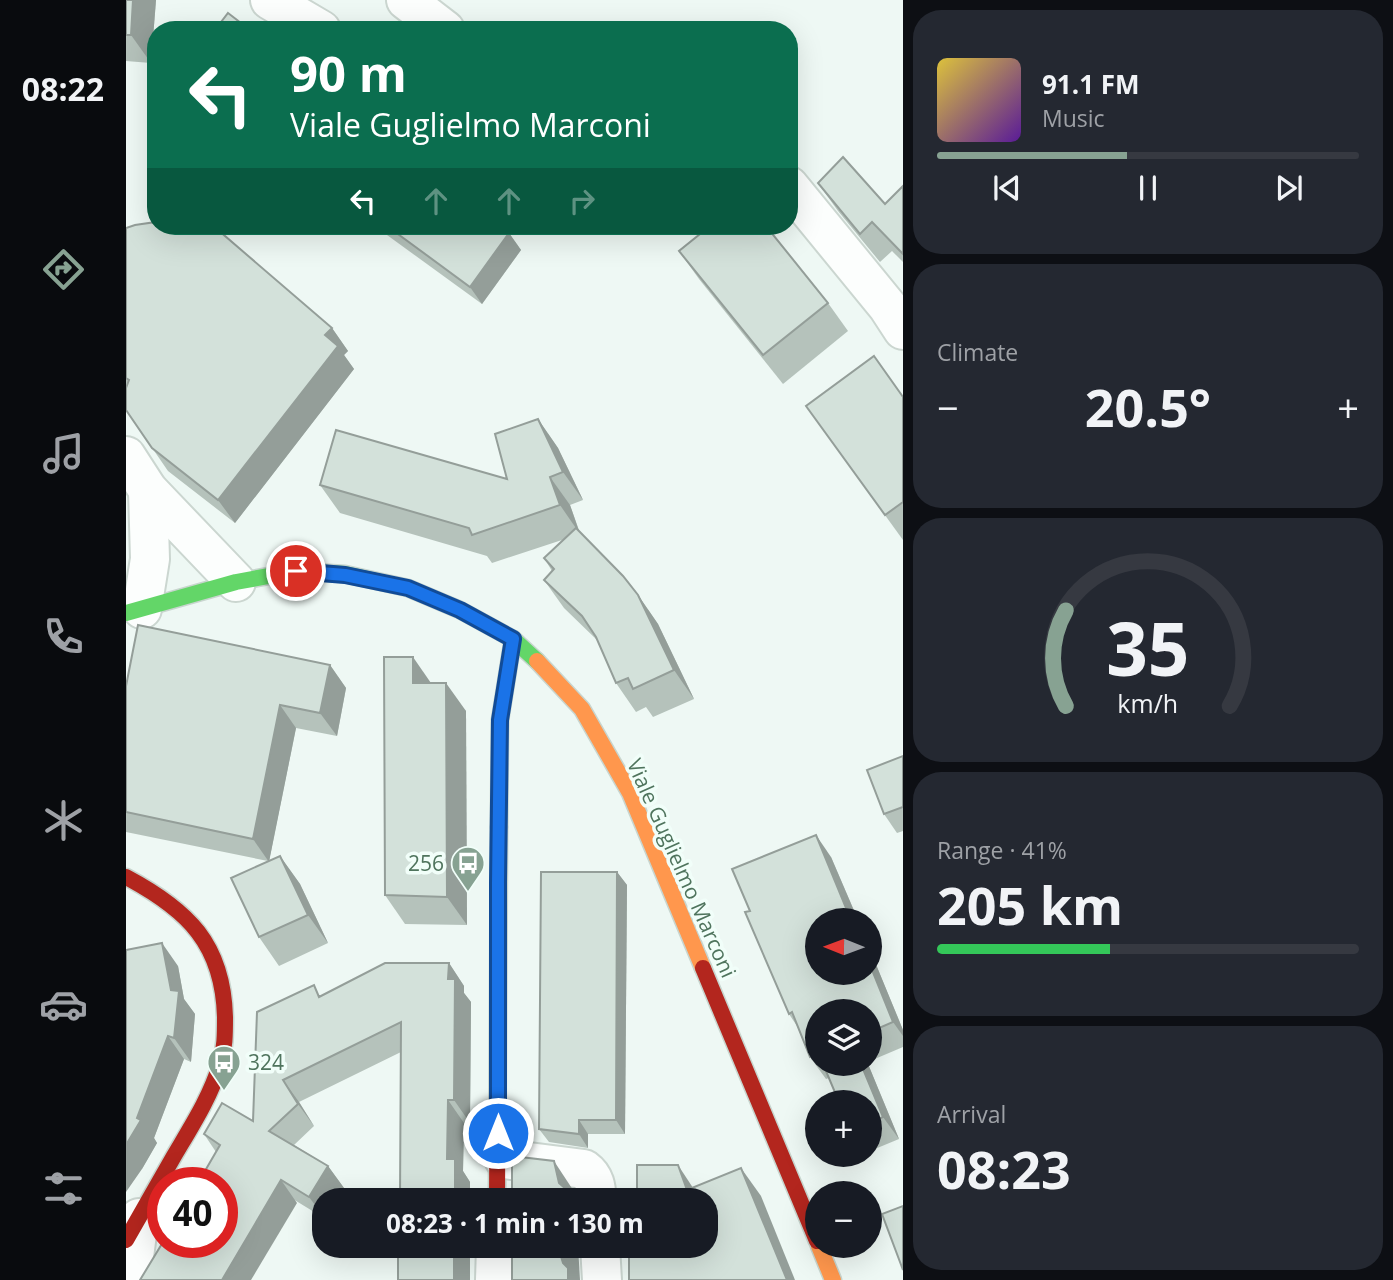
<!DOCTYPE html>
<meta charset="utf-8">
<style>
:root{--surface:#171b24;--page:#242831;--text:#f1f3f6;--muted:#9ea1a6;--line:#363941;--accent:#87a292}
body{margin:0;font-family:"Open Sans",sans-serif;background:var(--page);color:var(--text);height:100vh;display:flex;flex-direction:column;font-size:26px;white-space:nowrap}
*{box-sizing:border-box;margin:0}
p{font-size:23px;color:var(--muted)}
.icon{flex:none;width:38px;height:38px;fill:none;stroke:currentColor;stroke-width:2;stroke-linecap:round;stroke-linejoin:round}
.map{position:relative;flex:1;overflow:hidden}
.sheet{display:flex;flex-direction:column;gap:10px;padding:10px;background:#0d0f14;width:490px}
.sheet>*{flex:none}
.guide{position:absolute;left:21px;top:21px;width:651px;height:214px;border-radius:28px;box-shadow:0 7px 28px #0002;background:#0b6e4f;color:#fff;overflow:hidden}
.needle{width:46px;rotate:271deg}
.controls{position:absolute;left:679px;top:908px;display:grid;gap:14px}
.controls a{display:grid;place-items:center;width:77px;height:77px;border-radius:50%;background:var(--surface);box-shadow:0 7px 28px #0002;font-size:35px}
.speed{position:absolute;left:21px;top:1167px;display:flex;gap:14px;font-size:35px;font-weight:700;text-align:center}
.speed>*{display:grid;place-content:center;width:91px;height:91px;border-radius:50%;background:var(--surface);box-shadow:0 7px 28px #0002;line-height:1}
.speed .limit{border:10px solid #d22;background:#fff;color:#111}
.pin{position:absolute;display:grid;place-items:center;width:60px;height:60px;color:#fff;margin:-30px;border:4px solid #fff;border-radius:50%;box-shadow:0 2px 7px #0007}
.me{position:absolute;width:77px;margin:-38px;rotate:0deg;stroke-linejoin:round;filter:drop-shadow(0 0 5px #0008)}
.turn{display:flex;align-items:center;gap:24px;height:147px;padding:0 28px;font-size:32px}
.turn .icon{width:91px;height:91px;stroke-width:2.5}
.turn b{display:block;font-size:49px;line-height:60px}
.lanes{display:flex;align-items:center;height:66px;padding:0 28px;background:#0003;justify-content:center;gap:35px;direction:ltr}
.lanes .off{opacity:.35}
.big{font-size:52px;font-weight:700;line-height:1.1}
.sheet .widget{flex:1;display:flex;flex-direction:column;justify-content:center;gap:10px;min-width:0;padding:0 24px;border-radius:28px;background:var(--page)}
.sheet .dial{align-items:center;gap:0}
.dial svg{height:182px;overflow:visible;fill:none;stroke:var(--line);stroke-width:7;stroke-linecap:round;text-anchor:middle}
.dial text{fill:var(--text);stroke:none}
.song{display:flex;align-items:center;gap:21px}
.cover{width:84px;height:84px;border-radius:10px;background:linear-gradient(135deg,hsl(50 70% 55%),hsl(270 70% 35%))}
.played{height:7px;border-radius:4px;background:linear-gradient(90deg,var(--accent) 45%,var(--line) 45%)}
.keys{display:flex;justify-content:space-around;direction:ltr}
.heat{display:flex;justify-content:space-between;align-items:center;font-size:38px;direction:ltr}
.charge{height:10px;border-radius:5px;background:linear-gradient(90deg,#34c759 41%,var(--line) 0)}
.trip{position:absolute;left:186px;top:1188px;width:406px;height:70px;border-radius:28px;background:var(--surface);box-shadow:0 7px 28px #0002;font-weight:700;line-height:70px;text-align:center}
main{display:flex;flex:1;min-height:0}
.menu{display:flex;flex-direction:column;width:126px;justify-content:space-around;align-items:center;background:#090b0e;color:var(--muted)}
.menu .icon{width:49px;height:49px}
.menu .on{color:var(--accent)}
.menu b{font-size:32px;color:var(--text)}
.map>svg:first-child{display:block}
</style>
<main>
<nav class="menu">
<b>08:22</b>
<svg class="icon on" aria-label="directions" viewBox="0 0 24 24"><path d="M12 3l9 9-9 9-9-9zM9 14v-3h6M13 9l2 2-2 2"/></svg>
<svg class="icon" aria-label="music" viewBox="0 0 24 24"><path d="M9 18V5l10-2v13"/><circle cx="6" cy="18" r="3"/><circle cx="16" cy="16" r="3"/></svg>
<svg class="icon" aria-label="phone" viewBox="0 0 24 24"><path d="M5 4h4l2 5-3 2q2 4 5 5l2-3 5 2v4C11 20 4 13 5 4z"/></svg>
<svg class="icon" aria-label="climate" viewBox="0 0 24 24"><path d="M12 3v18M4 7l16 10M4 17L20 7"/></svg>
<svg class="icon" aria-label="car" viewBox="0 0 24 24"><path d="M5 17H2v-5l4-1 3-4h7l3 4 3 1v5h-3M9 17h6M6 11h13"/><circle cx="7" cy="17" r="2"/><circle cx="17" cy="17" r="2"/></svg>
<svg class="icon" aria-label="filters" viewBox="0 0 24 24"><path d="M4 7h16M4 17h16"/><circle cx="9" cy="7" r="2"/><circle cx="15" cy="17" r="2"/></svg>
</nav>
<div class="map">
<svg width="777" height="1280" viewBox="0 0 777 1280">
<rect width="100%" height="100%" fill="#eef8f4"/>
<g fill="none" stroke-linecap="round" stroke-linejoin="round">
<defs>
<g id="street">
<polyline points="144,0 195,30"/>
<polyline points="280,0 319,30"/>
<polyline points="663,186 762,307 777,330"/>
<polyline points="0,456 22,490 110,582"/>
<polyline points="16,609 24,559 22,490"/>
<path d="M378,1159L458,1169C469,1177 470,1187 471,1200"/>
<polyline points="474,1246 476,1280"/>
<polyline points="5,1280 13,1218"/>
<polyline points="369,1280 370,1246"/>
</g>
<g id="fast">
<polyline points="0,613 110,582 170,571 219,574 282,588 334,610 387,639 411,661"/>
<polyline points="373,827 374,720 387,639"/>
</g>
<g id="slow">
<polyline points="411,661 456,709 504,793 577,968"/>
<polyline points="693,1246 707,1280"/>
</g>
<g id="jam">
<path d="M0,877C62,910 97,944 99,1017C99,1034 99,1049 94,1065C84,1098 65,1127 48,1156C32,1184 16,1212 0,1240"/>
<polyline points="577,968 691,1241"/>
<polyline points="371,1200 373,827"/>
</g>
</defs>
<!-- street casing -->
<use href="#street" stroke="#cbd6d0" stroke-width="42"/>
<!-- fast casing -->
<use href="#fast" stroke="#c8d5ce" stroke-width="19"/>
<!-- slow casing -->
<use href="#slow" stroke="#c8d5ce" stroke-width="19"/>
<!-- jam casing -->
<use href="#jam" stroke="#c8d5ce" stroke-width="19"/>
<!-- street -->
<use href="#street" stroke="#fcfefd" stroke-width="38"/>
<!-- fast -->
<use href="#fast" stroke="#63d668" stroke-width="16"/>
<!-- slow -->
<use href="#slow" stroke="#ff974d" stroke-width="16"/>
<!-- jam -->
<use href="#jam" stroke="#b3261e" stroke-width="16"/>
</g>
<!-- wall -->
<g fill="#b5c2bb">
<polygon points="0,0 30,0 25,63 0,61"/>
<polygon points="692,183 759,204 777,186 777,262 766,251 754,262 712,211"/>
<polygon points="255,226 374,226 383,233 395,250 356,304 261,235"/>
<polygon points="0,228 206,328 222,351 218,355 228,369 109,523 42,471 0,410"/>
<polygon points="553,251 702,303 722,331 657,384 573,279"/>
<polygon points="777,397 777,540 680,406"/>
<polygon points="412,419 432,448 457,500 444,505 454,533 512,595 532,624 568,699 527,717 520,707 510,712 490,683 471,640 438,608 418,580 426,571 418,558 439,539 366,563 361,556 214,513 194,485 381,479"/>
<polygon points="204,665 220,688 211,736 170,728 143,861 154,856 174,884 202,943 153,966 133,937 142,861 0,832 0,686"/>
<polygon points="305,683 340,711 341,925 279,924 259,895"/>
<polygon points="777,756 777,831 771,833 758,814"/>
<polygon points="705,857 732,920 691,920 744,973 744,950 777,1030 777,1047 744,1061 744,1012 691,1012 691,1064 742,1064 773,1139 744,1151 744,1102 703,1078 700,1079 684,1057 671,1026 663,1014 624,911"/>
<polygon points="491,872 501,885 499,1134 462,1134 462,1148 423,1142 413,1129"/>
<polygon points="323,963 338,986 338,993 345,1002 344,1123 338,1123 337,1171 344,1182 344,1200 274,1200 275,1052 173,1102 188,1126 168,1145 202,1166 218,1188 211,1200 198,1200 198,1218 90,1152 78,1134 127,1121 196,995"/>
<polygon points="52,966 58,999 69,1014 65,1062 58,1059 28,1138 31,1143 16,1169"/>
</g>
<!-- shaded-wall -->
<g fill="#949e99">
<polygon points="7,0 30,0 25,63 5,35"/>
<polygon points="383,233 395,250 356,304 344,287"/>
<polygon points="206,328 222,351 218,355 228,369 109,523 92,500 199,335"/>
<polygon points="412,419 432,448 457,500 437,472"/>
<polygon points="424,477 444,505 454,534 434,505"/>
<polygon points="512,595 532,624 568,699 548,670"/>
<polygon points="287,657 307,686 287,683"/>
<polygon points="204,665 220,688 211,736 194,713"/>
<polygon points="320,683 340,711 341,925 321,897"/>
<polygon points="154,705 170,728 143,862 127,839"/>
<polygon points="690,835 705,857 732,920 725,920"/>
<polygon points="154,856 174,884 202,943 182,915"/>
<polygon points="491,872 501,885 499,1134 490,1120"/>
<polygon points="36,943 52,966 58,999 69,1014 65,1062 48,1038 45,990"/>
<polygon points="744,950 777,1030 777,1036 767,1022 744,965"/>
<polygon points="323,963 338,986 338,993 345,1002 344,1123 328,1100 322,979"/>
<polygon points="42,1036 58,1059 28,1138 31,1143 16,1169 0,1192 0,1145"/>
<polygon points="735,1064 742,1064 773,1139 757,1117"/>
<polygon points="157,1080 173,1102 188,1126 172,1104"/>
<polygon points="322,1100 338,1123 337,1171 344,1182 344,1200 329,1200 321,1159"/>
<polygon points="453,1120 462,1134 462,1148 453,1134"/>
<polygon points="428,1161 447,1190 450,1200 441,1200 433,1183"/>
<polygon points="552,1165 571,1194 561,1190"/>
<polygon points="202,1166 218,1188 211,1200 198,1200 198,1217 183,1197"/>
<polygon points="615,1168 635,1196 669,1280 661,1280"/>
<polygon points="155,1180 171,1203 125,1280 96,1280"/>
<rect x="328" y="1246" width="16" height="34"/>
<polygon points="434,1246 452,1246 454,1280 442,1280 434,1253"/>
</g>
<!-- building -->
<g fill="#d3e1da" stroke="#949e99" stroke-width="2">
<polygon points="0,0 7,0 5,35 0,35"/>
<polygon points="102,13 124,30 89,30"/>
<polygon points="717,157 759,204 777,186 777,254 746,222 734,234 692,183"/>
<polygon points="30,222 30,226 80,226 92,230 206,328 199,335 212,346 92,500 26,448 0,410 0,388 3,380 0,378 0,228 9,225"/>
<polygon points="261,226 374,226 383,233 344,287"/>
<polygon points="584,226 640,226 702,303 637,355 553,251"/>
<polygon points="748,356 777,397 777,502 759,515 680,406"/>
<polygon points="412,419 437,472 424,477 434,505 346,535 343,528 194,485 210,430 381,479 369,434"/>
<polygon points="450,528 497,576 512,595 548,670 507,689 502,678 490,683 470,637 456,616 418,580 428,569 418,558"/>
<polygon points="12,625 204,665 194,713 154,705 127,839 0,812 0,686"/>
<polygon points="258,657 287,657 287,683 320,683 321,897 259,895"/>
<polygon points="777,756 777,807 758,814 741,770"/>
<polygon points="690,835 725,920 691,920 691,973 744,973 744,965 767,1022 744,1032 744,1012 691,1012 691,1054 684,1057 666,1012 663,1014 619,912 624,911 606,869"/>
<polygon points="154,856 182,915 133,937 105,878"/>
<polygon points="415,872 491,872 490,1120 453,1120 453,1134 413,1129"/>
<polygon points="36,943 45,990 53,991 48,1038 42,1036 11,1118 15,1120 0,1145 0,950"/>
<polygon points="259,963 323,963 322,979 329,979 328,1100 322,1100 321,1159 329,1159 329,1200 274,1200 275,1022 157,1080 172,1104 143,1131 202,1166 183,1197 155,1180 96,1280 14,1280 37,1242 96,1242 96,1183 72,1183 94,1145 78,1134 96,1103 127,1121 131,1012 188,985 193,997"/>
<polygon points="697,1064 735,1064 757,1117 744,1123 744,1102 713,1102"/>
<polygon points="386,1156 428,1161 433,1183 442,1191 442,1199 441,1200 386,1200"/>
<polygon points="511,1165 552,1165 561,1190 615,1168 661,1280 503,1280 503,1246 579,1246 579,1200 511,1200"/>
<polygon points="777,1206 777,1270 756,1214"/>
<rect x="272" y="1246" width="56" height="34"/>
<polygon points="386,1246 434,1246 434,1253 437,1263 442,1268 442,1280 386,1280"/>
</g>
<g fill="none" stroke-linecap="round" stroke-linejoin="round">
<defs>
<polyline id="route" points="170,571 219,575 282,588 334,610 387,639 374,720 372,883 372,1133"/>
</defs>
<!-- route casing -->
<use href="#route" stroke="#114b97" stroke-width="18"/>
<!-- route -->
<use href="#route" stroke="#1a73e8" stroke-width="12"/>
</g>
<!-- icons -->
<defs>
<symbol id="bus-pin" viewBox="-11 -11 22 30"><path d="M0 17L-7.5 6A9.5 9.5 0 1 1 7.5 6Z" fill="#87a292" stroke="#f1fef9"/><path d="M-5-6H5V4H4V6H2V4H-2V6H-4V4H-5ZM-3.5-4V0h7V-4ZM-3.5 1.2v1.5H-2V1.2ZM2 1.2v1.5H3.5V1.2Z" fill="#fff"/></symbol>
</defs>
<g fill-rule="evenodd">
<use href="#bus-pin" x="323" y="844" width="38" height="52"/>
<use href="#bus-pin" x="79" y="1043" width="38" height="52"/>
</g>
<g text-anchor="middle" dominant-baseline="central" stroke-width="7" stroke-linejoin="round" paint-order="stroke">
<!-- poi labels -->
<g font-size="21" fill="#4f745d" stroke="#f1fef9" text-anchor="end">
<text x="318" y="863">256</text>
<text x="122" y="1062" text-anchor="start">324</text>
</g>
<!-- street labels -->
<g font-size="21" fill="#4f745d" stroke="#f1fef9">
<text transform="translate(556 868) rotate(66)">Viale Guglielmo Marconi</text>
</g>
</g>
</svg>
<div class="controls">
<a><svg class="needle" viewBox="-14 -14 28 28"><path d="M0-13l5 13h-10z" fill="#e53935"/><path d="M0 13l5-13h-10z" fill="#9ea1a6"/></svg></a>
<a><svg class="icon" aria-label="layers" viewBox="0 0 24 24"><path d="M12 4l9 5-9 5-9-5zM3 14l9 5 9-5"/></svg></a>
<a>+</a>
<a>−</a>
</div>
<div class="speed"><div class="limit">40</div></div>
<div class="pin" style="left:170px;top:571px;background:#d93025"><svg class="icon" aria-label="arrive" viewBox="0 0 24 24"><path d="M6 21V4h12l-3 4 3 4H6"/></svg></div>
<svg class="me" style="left:372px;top:1133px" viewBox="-20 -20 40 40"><circle r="17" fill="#1a73e8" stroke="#fff" stroke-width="3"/><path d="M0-11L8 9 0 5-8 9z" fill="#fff"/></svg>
<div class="trip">08:23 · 1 min · 130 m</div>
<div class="guide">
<div class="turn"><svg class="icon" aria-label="left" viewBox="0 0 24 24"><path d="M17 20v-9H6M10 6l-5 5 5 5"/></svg><div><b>90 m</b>Viale Guglielmo Marconi</div></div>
<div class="lanes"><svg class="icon" aria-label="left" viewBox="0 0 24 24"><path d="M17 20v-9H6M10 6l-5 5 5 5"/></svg><svg class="icon off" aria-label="ahead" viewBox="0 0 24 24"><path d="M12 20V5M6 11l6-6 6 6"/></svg><svg class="icon off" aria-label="ahead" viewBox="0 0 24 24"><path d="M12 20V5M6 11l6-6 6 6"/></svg><svg class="icon off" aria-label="right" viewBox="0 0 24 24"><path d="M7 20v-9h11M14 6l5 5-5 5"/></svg></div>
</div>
</div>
<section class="sheet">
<div class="widget">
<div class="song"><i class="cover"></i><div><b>91.1 FM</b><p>Music</p></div></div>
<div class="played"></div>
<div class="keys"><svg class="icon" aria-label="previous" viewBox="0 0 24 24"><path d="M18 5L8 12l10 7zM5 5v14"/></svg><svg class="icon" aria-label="pause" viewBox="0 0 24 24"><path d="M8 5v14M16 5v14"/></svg><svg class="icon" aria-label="next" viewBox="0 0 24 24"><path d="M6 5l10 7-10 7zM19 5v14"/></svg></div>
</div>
<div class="widget"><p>Climate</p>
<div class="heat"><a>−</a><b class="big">20.5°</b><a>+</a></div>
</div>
<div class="widget dial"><svg viewBox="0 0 100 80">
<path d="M14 69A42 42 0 1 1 86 69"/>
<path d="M14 69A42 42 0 0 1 14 27" stroke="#87a292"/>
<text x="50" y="56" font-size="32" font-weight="700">35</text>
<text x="50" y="72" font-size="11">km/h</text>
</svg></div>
<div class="widget"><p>Range · 41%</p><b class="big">205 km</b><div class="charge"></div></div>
<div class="widget"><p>Arrival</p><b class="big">08:23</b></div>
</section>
</main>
